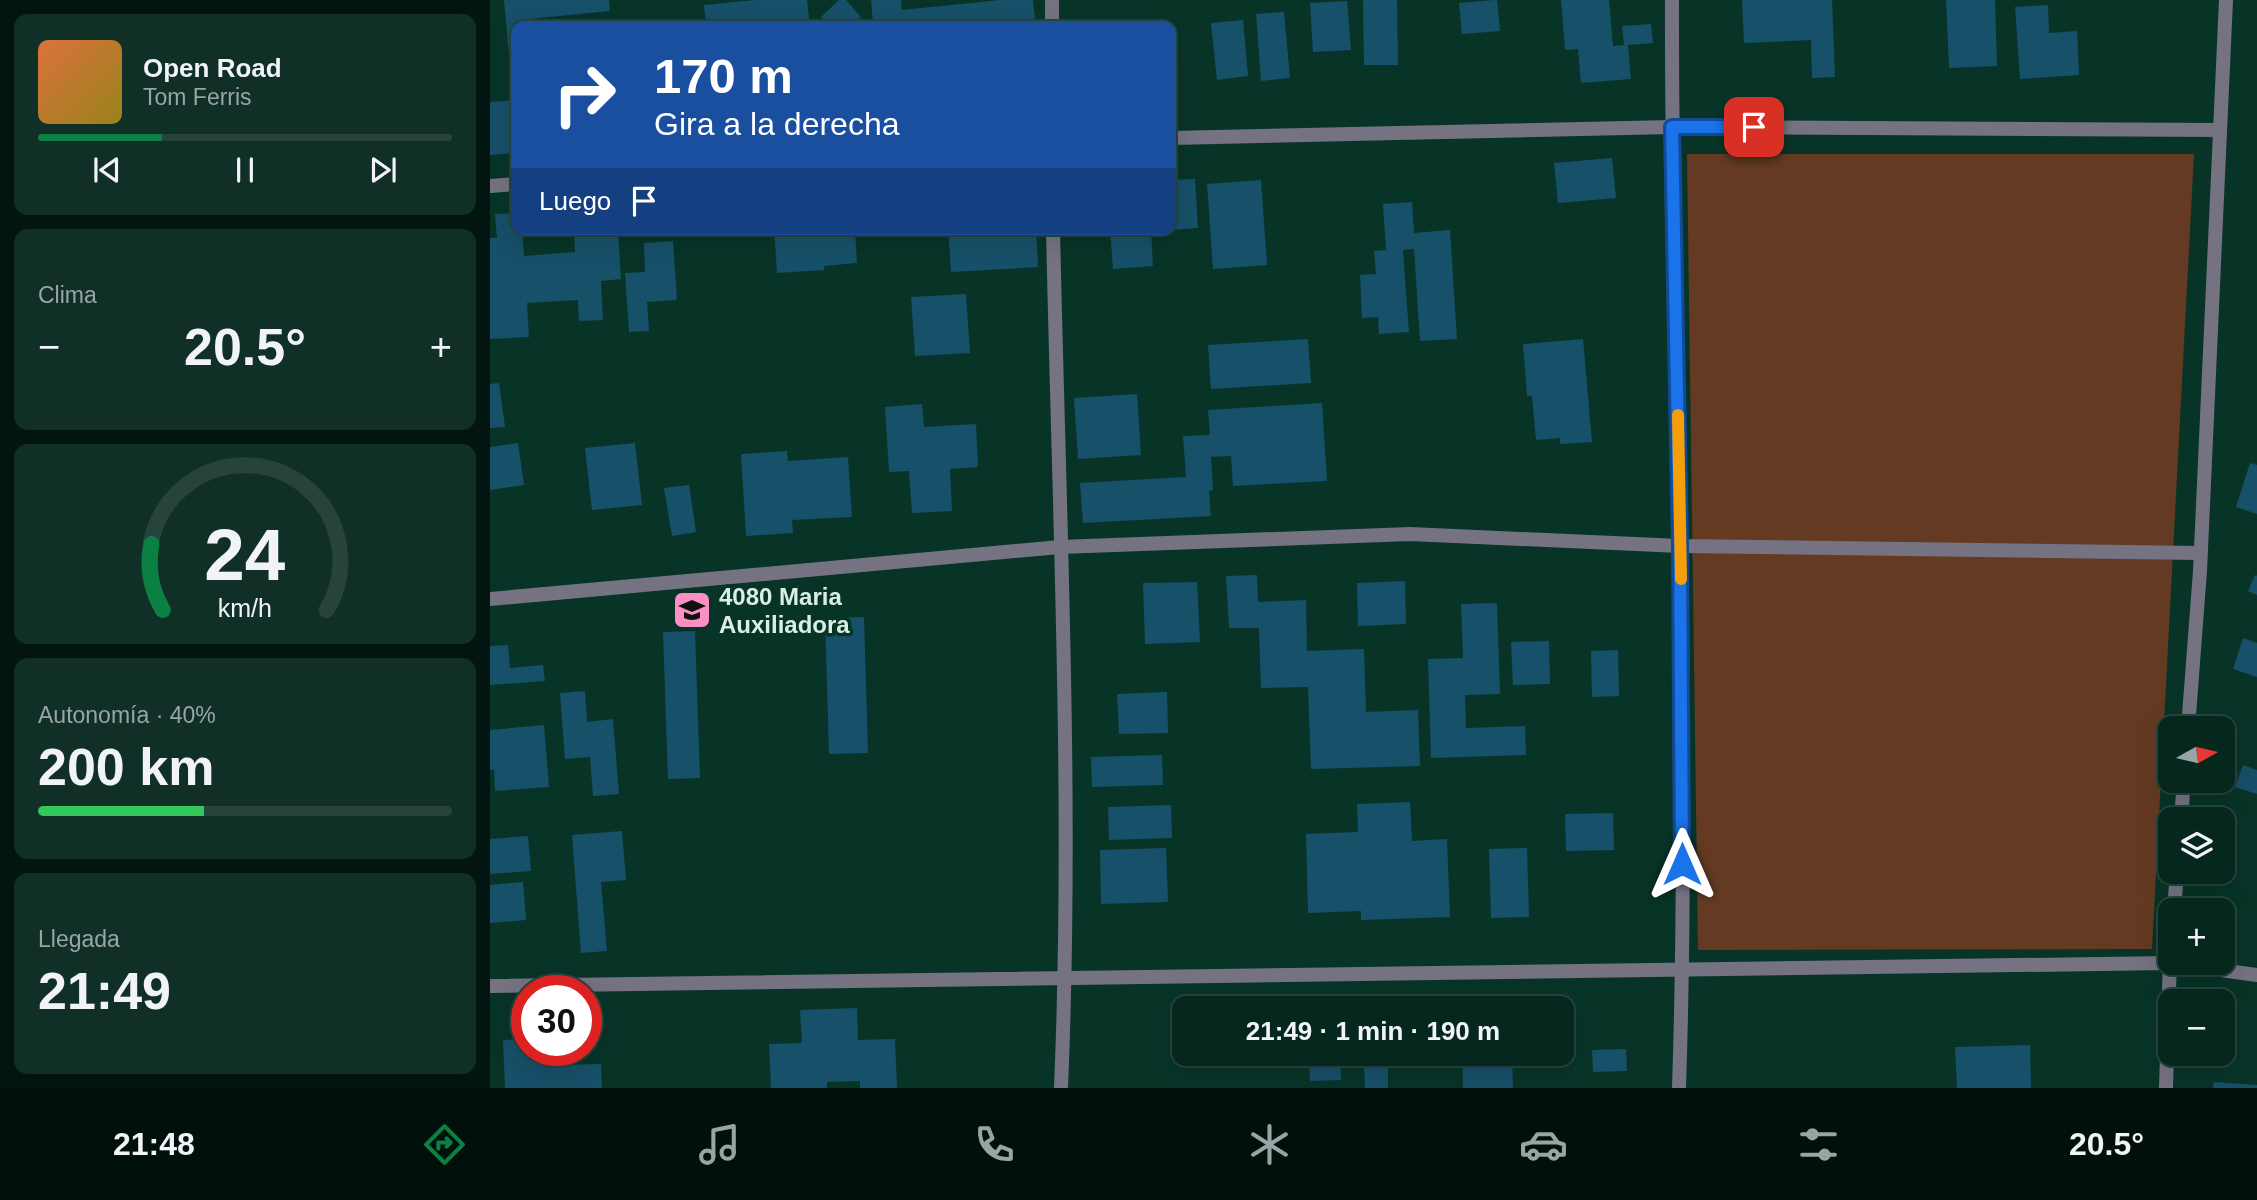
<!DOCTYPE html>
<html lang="es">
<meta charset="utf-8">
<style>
:root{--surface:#06271e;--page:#0f2f27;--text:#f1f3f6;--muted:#98a5a4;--line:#27443c;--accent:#0b8043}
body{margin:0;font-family:Helvetica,sans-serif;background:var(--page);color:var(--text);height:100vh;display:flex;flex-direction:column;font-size:26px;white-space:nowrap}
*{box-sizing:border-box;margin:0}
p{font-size:23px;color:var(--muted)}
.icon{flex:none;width:38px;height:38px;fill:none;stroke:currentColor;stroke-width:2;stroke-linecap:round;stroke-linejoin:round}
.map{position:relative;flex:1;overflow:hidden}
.sheet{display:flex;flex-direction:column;gap:14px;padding:14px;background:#031510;width:490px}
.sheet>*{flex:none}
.hud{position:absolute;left:21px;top:21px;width:665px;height:214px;border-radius:14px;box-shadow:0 7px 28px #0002,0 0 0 2px var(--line);background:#1a4fa0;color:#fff;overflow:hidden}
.needle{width:46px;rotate:82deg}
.controls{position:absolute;left:1668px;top:716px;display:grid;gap:14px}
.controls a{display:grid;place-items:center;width:77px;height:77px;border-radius:14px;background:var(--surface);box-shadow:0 7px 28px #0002,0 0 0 2px var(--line);font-size:35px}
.speed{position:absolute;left:21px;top:975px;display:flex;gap:14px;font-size:35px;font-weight:700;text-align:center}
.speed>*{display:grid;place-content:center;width:91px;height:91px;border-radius:50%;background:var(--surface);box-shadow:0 7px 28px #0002,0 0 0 2px var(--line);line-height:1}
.speed .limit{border:10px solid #d22;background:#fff;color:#111}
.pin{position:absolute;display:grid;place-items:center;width:60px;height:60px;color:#fff;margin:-30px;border-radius:14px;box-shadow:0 4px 10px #0006}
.me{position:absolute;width:77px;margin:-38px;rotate:0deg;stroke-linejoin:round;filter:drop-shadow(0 0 5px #0008)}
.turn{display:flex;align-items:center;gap:24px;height:147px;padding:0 28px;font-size:32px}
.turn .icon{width:91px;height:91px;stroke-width:2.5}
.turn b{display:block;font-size:49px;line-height:60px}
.then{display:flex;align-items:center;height:66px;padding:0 28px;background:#0003;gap:14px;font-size:26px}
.big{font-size:52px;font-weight:800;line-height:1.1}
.sheet .card{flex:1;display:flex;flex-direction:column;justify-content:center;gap:10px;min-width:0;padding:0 24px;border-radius:14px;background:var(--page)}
.sheet .dial{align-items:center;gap:0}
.dial svg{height:182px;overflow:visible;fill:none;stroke:var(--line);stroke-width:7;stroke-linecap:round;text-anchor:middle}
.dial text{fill:var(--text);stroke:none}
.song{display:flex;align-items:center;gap:21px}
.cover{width:84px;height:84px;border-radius:10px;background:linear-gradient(135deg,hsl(20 70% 55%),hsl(50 70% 35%))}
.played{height:7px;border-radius:4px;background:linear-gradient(90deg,var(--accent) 30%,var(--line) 30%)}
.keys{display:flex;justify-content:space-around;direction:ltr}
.heat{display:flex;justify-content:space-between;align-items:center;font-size:38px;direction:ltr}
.charge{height:10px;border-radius:5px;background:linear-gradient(90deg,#34c759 40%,var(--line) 0)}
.trip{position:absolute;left:682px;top:996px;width:402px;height:70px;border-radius:14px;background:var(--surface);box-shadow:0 7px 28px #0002,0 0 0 2px var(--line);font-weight:800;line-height:70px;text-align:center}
.tabs{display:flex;height:112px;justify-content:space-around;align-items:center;background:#02100c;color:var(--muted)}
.tabs .icon{width:49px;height:49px}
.tabs .active{color:var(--accent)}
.tabs b{font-size:32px;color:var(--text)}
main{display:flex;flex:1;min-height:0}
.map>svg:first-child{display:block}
</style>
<main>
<section class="sheet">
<div class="card">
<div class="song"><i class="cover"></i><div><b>Open Road</b><p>Tom Ferris</p></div></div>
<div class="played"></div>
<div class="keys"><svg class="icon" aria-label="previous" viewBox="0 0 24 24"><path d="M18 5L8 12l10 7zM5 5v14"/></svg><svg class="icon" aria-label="pause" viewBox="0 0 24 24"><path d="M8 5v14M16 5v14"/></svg><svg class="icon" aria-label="next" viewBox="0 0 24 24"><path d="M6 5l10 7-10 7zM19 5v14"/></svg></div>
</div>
<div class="card"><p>Clima</p>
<div class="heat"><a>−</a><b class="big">20.5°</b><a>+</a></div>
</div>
<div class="card dial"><svg viewBox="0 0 100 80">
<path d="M14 69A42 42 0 1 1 86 69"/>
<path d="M14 69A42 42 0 0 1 9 40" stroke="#0b8043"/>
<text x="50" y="56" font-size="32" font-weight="700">24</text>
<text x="50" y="72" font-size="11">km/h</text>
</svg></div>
<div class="card"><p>Autonomía · 40%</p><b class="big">200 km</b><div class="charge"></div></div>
<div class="card"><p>Llegada</p><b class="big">21:49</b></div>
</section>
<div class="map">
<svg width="1767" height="1088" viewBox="0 0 1767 1088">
<rect width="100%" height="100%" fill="#083428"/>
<!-- green -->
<polygon fill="#643b22" points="1197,154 1704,154 1662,949 1208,950"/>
<!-- building -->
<g fill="#175069">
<polygon points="14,0 119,0 120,11 39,19 40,26 26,26 26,153 0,155 0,102 23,100"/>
<polygon points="265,0 317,0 320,26 216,26 214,5"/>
<polygon points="349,0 356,0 371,17 360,26 340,26 331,17"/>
<polygon points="381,0 411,0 412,10 510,0 543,0 546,26 372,26 372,24 383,23"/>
<polygon points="873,0 907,0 908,65 874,65"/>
<polygon points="1004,0 1007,0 1010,31 972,34 969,3"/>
<polygon points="1071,0 1119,0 1123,46 1134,45 1132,26 1161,24 1163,43 1138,45 1141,79 1091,83 1088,49 1075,50"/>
<polygon points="1252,0 1342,0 1345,77 1322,78 1321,40 1254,43"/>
<polygon points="1456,0 1505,0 1507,66 1459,68"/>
<polygon points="857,1 861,50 823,52 820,3"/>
<polygon points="1558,5 1559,33 1587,31 1589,75 1530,79 1525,7"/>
<polygon points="794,12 800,78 771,81 766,14"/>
<polygon points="753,20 758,76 727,80 721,23"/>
<polygon points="192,21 193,26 169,26 169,24"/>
<polygon points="152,22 153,26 132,26 132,24"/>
<polygon points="1122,158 1126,198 1068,203 1064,163"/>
<polygon points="705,179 708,228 681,230 681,180"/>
<polygon points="771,180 777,265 723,269 717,184"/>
<polygon points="922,202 924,233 960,230 967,339 930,341 924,249 913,250 919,332 889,334 888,317 872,318 870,275 886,274 884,251 896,250 893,204"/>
<polygon points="26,213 26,229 32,229 34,256 85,252 84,231 128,229 131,279 111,281 113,320 89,321 88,300 37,303 39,337 0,339 0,238 7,238 5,214"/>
<polygon points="284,229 365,229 367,263 334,266 334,270 287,273"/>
<polygon points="458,229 546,229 548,267 461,272"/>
<polygon points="620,229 661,229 663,266 623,269"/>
<polygon points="183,241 187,300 157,302 159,331 139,332 135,273 155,272 154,243"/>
<polygon points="476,294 480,353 425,356 421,297"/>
<polygon points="818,339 821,383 721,389 718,345"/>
<polygon points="1093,339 1102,442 1070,444 1070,438 1046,440 1042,396 1037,396 1033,344"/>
<polygon points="9,383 15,427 0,428 0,384"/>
<polygon points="647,394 651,455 588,459 584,398"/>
<polygon points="832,403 837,481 743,486 741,456 721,457 723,490 719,491 721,516 593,523 590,483 696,477 693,436 720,435 718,410"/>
<polygon points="432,404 434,427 486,424 488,467 460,469 462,511 422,513 419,471 399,472 395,407"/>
<polygon points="28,443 34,485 0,490 0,447"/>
<polygon points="145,443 152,505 102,510 95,448"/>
<polygon points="297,451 298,461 358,457 362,517 302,520 303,533 256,536 251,454"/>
<polygon points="1760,463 1767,465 1767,514 1746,507"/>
<polygon points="199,485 206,532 182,536 174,488"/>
<polygon points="767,575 768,602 816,600 817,651 874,649 876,712 928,710 930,766 821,769 818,687 771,688 769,628 739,628 736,576"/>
<polygon points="1765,575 1767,576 1767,595 1758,591"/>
<polygon points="915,581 916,624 868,626 867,583"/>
<polygon points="707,582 710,642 655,644 653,583"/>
<polygon points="1007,603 1010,694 975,695 976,728 1035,726 1036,755 941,758 938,659 973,658 971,604"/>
<polygon points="374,617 378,753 339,754 335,618"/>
<polygon points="205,631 210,778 178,779 173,632"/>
<polygon points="1753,638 1767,643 1767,677 1743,669"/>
<polygon points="1059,641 1060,684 1023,685 1021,642"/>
<polygon points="18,645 20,668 53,665 55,681 0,685 0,646"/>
<polygon points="1128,650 1129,696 1102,697 1101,651"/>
<polygon points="95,691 97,722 123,719 129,794 103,796 100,757 75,759 70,693"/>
<polygon points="677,692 678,733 629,734 627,694"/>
<polygon points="54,725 59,787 5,791 4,770 0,770 0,730"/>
<polygon points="672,755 673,785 602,787 601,757"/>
<polygon points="1753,765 1767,770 1767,794 1745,787"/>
<polygon points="920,802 922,841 957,839 960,917 871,920 871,911 818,913 816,834 868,832 867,804"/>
<polygon points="681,805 682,838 619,840 618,807"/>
<polygon points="1123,813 1124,850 1076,851 1075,814"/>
<polygon points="132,831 136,880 111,882 117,951 91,953 82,835"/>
<polygon points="38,836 41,871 0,874 0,839"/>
<polygon points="676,848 678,902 611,904 610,850"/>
<polygon points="1037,848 1039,917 1001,918 999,849"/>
<polygon points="33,882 36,920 0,923 0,885"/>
<polygon points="367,1008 368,1040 405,1039 407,1088 370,1088 370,1081 337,1082 337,1088 281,1088 279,1044 312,1043 310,1010"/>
<polygon points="37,1039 37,1050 62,1050 63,1065 111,1064 112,1088 15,1088 13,1040"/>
<polygon points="1540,1045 1541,1088 1467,1088 1465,1047"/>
<polygon points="1136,1049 1137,1071 1103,1072 1102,1050"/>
<polygon points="819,1054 850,1054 851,1080 820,1081"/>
<polygon points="972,1054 991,1054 991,1057 1022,1056 1023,1088 973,1088"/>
<polygon points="874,1067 898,1067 898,1088 875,1088"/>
<polygon points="1724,1082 1767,1085 1767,1088 1723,1088"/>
</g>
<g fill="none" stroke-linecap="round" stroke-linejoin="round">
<!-- minor -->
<g stroke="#757382" stroke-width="14">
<path d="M1182,0C1181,363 1201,725 1189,1088"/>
<polyline points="562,26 562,0"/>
<polyline points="681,138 1182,127 1730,130"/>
<polyline points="0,186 26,184"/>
<path d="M563,229C569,515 583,802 571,1088"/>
<polyline points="0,599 570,547 920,534 1190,546 1710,553"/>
<polyline points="1698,728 1710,571 1736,0"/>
<polyline points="1691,819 1694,780"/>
<polyline points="1684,910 1687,872"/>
<polyline points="0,986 1680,963 1767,975"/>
<polyline points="1676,1088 1680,958"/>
</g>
</g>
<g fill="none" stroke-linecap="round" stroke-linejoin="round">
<defs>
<polyline id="route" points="1192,864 1190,547 1182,127 1264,127"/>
</defs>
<!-- route casing -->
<use href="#route" stroke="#114b97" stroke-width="18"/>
<!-- route -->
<use href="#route" stroke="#1a73e8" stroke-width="12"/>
<!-- slow -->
<polyline stroke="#f59e0b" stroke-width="12" points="1188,415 1191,579"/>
</g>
<!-- icons -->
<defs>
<symbol id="school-square" viewBox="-11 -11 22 22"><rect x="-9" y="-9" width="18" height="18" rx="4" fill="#fb8fc4" stroke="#083428"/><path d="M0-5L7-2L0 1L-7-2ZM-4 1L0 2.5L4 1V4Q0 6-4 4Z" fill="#111"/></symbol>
</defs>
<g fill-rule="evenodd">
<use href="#school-square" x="180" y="588" width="44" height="44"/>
</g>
<g text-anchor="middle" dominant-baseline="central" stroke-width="7" stroke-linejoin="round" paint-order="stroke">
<!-- poi labels -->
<g font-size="24" font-weight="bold" fill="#d8eee6" stroke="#083428" text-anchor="start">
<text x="229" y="596">4080 Maria<tspan x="229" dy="28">Auxiliadora</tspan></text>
</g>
</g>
</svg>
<div class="controls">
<a><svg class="needle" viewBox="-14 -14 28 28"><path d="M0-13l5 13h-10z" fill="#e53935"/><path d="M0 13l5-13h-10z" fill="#98a5a4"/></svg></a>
<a><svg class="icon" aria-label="layers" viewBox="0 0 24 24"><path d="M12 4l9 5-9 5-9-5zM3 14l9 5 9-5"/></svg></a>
<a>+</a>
<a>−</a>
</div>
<div class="speed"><div class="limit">30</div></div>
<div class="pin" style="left:1264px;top:127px;background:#d93025"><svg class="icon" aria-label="arrive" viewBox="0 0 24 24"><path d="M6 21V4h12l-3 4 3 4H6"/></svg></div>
<svg class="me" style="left:1192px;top:864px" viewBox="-20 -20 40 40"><path d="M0-17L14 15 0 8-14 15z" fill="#1a73e8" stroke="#fff" stroke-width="4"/></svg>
<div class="trip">21:49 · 1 min · 190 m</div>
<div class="hud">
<div class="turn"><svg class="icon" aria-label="right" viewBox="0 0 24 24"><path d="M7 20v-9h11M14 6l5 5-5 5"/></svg><div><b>170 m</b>Gira a la derecha</div></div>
<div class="then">Luego<svg class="icon" aria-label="arrive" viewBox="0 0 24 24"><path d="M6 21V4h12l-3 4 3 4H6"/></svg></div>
</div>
</div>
</main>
<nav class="tabs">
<b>21:48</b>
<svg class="icon active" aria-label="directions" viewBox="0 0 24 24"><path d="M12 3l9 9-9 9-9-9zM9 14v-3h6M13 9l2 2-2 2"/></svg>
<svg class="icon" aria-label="music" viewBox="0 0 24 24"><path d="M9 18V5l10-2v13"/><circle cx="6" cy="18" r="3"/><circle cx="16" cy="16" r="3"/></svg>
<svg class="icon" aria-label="phone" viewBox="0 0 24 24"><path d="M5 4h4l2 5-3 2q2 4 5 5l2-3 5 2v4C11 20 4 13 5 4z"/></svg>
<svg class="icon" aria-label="climate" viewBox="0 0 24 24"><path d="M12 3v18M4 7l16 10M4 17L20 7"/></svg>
<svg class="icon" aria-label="car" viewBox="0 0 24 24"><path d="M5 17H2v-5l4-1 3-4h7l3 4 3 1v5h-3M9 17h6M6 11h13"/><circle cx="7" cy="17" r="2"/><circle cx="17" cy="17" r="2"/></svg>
<svg class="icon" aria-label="filters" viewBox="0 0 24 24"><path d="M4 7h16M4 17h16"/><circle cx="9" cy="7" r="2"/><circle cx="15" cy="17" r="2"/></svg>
<b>20.5°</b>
</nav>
